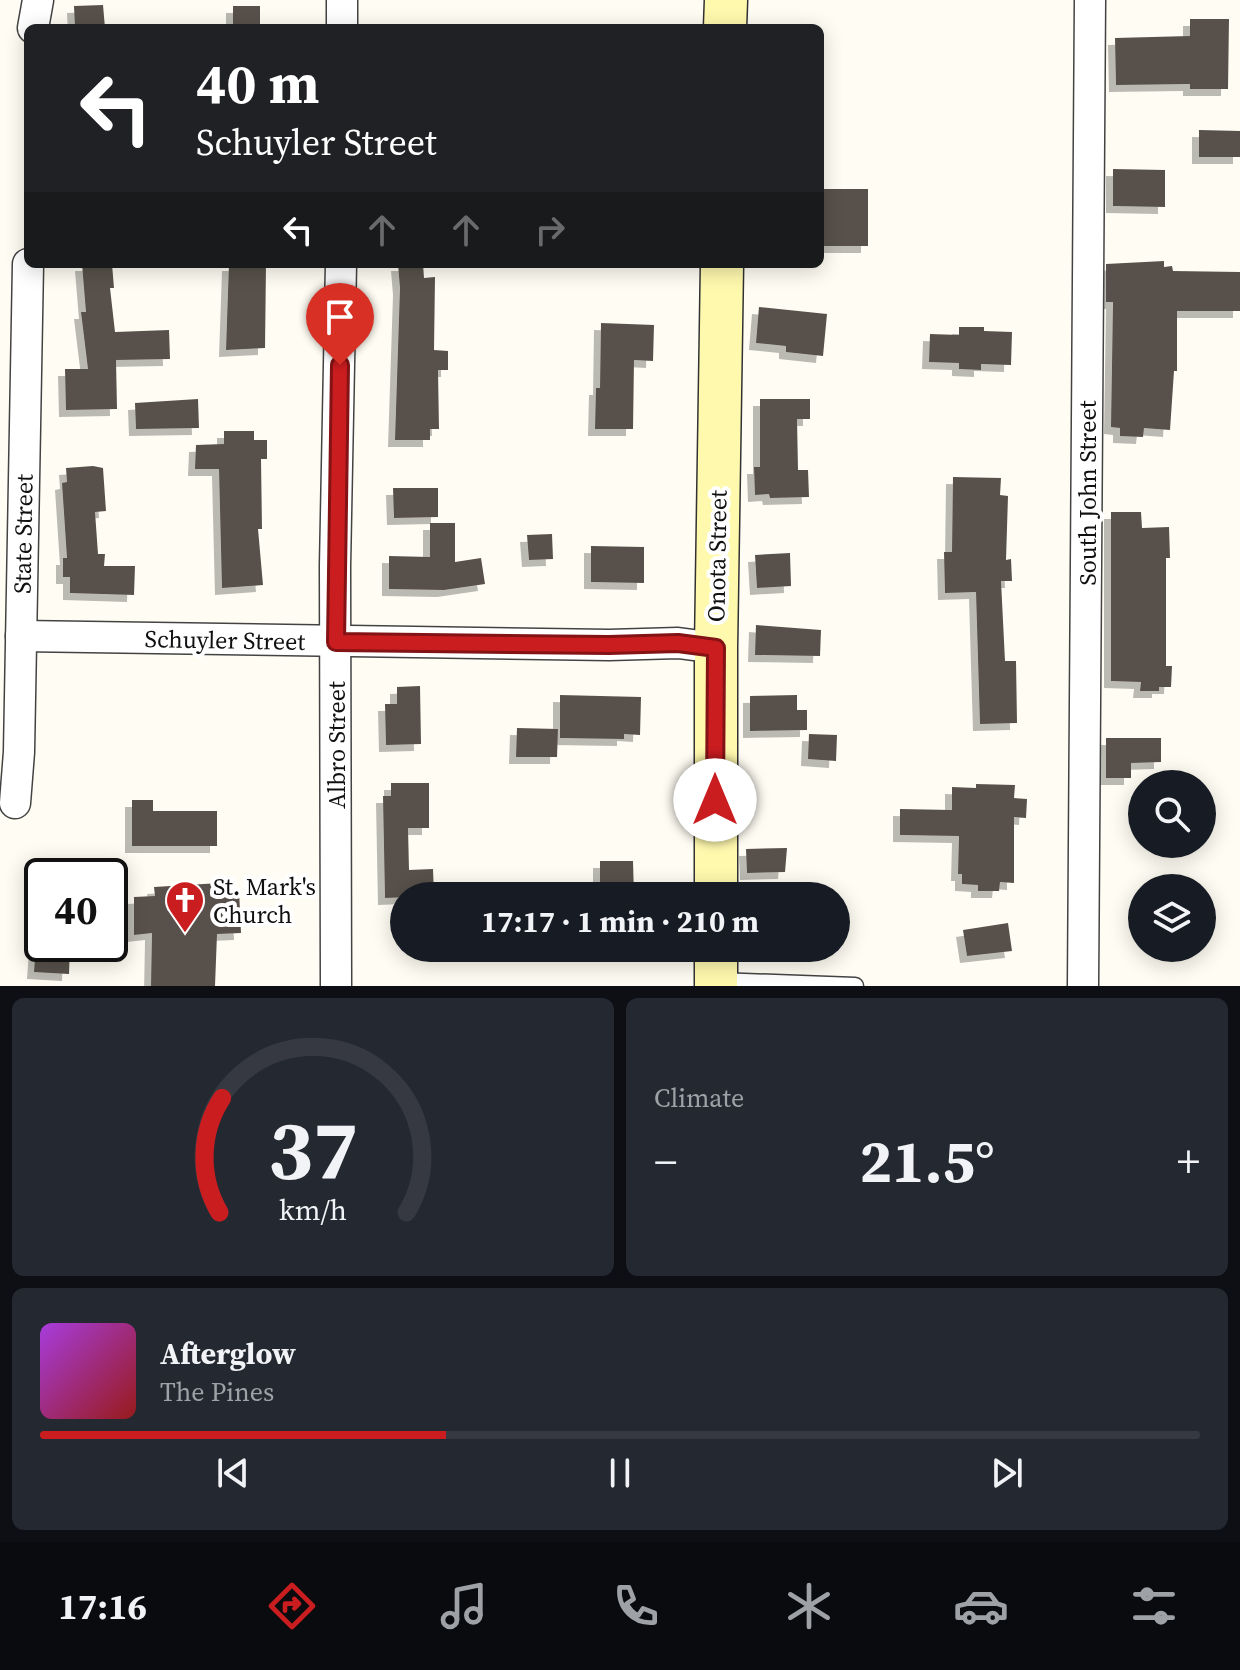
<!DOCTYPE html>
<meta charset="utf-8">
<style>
:root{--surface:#171b24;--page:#242831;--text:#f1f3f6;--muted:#9ea1a6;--line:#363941;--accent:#ca1d20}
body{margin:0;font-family:"Source Serif 4",serif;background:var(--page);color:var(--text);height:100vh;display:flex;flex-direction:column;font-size:30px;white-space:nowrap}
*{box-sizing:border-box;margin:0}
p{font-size:26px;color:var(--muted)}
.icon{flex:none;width:44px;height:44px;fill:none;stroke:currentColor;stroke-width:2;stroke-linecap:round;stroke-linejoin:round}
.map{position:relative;height:986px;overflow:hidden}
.panel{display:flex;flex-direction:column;gap:12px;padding:12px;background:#0d0f14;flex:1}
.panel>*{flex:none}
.guide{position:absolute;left:24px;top:24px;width:800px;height:244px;border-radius:12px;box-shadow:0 4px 20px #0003;background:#202124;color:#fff;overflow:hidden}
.buttons{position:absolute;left:1128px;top:770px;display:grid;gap:16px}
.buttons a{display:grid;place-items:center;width:88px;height:88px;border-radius:50%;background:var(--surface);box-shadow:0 4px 20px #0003;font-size:40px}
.speed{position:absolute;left:24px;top:858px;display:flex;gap:16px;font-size:40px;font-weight:700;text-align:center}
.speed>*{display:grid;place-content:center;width:104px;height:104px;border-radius:50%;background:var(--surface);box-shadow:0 4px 20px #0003;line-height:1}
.speed .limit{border:4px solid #111;border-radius:12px;background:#fff;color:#111}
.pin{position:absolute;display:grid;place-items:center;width:68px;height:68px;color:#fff;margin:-82px -34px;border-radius:50% 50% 50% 0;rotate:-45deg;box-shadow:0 0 8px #0007}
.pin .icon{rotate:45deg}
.me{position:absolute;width:88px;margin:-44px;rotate:0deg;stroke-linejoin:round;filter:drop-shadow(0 0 6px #0008)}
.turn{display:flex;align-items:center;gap:28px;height:168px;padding:0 40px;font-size:36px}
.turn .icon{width:104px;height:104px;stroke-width:2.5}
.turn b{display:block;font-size:56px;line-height:68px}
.lanes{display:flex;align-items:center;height:76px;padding:0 40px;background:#0003;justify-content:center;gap:40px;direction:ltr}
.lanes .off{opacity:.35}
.big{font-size:60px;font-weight:700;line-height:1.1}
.panel .tile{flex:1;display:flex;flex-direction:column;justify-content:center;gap:12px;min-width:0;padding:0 28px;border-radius:12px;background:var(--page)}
.panel .dial{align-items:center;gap:0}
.dial svg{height:208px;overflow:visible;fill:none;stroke:var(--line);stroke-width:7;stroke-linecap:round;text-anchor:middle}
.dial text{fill:var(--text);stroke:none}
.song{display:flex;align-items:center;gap:24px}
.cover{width:96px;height:96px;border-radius:12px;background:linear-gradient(135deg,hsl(280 70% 55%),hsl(0 70% 35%))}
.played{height:8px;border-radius:4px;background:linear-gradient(90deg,var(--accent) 35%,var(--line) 35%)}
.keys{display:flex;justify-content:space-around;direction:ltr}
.heat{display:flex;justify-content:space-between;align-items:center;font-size:44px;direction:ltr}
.panel .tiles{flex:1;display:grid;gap:12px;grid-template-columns:1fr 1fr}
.tile:last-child{grid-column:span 2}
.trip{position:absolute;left:390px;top:882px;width:460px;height:80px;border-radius:40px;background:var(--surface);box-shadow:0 4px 20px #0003;font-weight:700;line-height:80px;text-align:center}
.dock{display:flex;height:128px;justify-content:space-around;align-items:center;background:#090b0e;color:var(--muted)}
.dock .icon{width:56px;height:56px}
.dock .selected{color:var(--accent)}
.dock b{font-size:36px;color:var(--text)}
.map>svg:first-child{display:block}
</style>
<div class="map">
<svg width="1240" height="986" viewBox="0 0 1240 986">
<defs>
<filter id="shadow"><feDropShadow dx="-7" dy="7" stdDeviation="0" flood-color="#0004"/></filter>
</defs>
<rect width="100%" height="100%" fill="#fffdf3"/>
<!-- building -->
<g fill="#59514b" filter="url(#shadow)">
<polygon points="103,5 105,28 75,28 74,6"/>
<rect x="233" y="6" width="27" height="22"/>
<polygon points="1190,19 1229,19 1228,89 1190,89 1190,84 1116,85 1115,38 1190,36"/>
<polygon points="1199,130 1240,131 1240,157 1199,157"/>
<polygon points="1113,169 1165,170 1165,207 1113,206"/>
<rect x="820" y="189" width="48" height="57"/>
<polygon points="1164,261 1164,267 1172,266 1173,271 1240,272 1240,311 1177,311 1177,371 1174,371 1170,430 1144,428 1143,437 1120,436 1120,428 1111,427 1113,302 1106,302 1106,264"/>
<polygon points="82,264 112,264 114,288 110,288 115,332 169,330 170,359 116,360 117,409 66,410 65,369 88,369 81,312 86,312"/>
<polygon points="229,264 266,264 265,348 226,350"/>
<polygon points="398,264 423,264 424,278 435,277 434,350 448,351 448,370 438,370 439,429 430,429 430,440 395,440 400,288"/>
<polygon points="759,307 827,314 823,356 786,352 786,346 756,343"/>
<polygon points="601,323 654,325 653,361 634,360 633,429 595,429 596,388 600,388"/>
<polygon points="959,327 984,327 984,331 1012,332 1011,365 981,364 981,370 959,369 959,363 929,362 930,334 959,335"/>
<polygon points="198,399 199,428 136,429 135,403"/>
<polygon points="760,399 810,399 810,419 797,419 798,470 808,470 809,497 770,498 769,494 755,495 754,467 760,467"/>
<polygon points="224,431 254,431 254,440 267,440 267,459 261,459 262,529 258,529 263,585 222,588 219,469 195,469 196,445 224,444"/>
<polygon points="93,466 103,468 106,511 95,512 98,554 105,554 104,566 135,566 134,595 70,593 70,577 63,577 63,558 67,558 62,483 67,482 66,468"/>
<polygon points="953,477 1001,478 1000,495 1008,496 1006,560 1011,559 1012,581 1001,581 1005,661 1016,661 1017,723 980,724 976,592 945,593 944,552 952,552"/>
<polygon points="393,488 438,488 438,517 394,518"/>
<polygon points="1111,512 1141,512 1142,528 1169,527 1170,558 1166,558 1166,666 1172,666 1171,687 1159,687 1159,691 1140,691 1141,682 1111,681"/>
<polygon points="430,523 455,523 455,562 481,558 485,584 444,590 389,589 389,556 430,557"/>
<polygon points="552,534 553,559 529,560 527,535"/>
<polygon points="591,546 644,547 644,583 591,582"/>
<polygon points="790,553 791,586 757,588 755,555"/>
<polygon points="756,625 821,630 820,656 755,655"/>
<polygon points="420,686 421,744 386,745 385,704 397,704 397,687"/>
<polygon points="560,695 641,697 640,735 624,734 624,739 560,738"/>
<polygon points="797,695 797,710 807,710 807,730 750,731 750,696"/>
<polygon points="517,728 558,729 557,757 516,757"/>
<polygon points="809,734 837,735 836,761 808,759"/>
<polygon points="1106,738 1161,738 1161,762 1131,763 1131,778 1106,778"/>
<polygon points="391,783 429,783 429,828 408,828 409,870 433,869 434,896 385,898 383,796 391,796"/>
<polygon points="976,784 1015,785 1014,798 1027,799 1026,818 1014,817 1014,883 1000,882 999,891 978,891 978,885 962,884 962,874 958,874 959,836 900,835 900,809 952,810 952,787 976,788"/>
<polygon points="132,800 153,800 153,811 217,811 217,846 132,846"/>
<polygon points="787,848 785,872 747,873 746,849"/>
<polygon points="600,861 633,861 634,896 600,896"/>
<polygon points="220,883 220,891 239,890 241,933 217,934 215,986 151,986 152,933 134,935 134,897 155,896 154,887"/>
<polygon points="1008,923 1012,951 967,956 963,930"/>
<polygon points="36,944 70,944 69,974 34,972"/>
</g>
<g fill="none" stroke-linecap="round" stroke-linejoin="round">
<defs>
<polyline id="lane" points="718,981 855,986"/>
<g id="street">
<polyline points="33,28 38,0"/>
<polyline points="342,28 342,0"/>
<polyline points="21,636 609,645 678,643 716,648"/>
<polyline points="15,803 19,752 28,264"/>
<polyline points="336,986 335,566 341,264"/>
<polyline points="1083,986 1090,0"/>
</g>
<g id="secondary">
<polyline points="725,28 726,0"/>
<polyline points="716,896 716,648 722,264"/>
<polyline points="716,948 716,986"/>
</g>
</defs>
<!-- lane casing -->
<use href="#lane" stroke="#434343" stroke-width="19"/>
<!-- street casing -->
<use href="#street" stroke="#434343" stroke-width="33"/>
<!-- secondary casing -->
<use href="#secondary" stroke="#323232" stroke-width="45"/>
<!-- lane -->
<use href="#lane" stroke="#fff" stroke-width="16"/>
<!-- street -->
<use href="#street" stroke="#fff" stroke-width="30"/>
<!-- secondary -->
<use href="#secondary" stroke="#fff9ae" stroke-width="42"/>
</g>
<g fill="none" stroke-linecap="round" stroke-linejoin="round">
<defs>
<polyline id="route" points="340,365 336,642 609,645 678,643 716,648 715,800"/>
</defs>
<!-- route casing -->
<use href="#route" stroke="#831315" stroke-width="20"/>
<!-- route -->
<use href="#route" stroke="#ca1d20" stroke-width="14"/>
</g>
<!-- icons -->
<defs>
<symbol id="church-pin" viewBox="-11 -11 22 30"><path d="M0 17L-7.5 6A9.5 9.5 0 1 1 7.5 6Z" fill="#ca1d20" stroke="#fff"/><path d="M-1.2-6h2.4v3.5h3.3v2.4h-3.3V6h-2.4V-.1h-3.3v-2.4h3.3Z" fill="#fff"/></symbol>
</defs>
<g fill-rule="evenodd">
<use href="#church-pin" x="163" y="878" width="44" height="60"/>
</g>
<g text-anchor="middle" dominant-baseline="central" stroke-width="8" stroke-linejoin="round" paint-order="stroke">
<!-- street labels -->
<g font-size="24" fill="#101010" stroke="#fff">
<text transform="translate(1087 493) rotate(-90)">South John Street</text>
<text transform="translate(23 534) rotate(-89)">State Street</text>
<text transform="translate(717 556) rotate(-89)">Onota Street</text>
<text transform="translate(225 640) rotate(1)">Schuyler Street</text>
<text transform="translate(336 745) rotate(-90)">Albro Street</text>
</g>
<!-- poi labels -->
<g font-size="24" fill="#101010" stroke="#fff" text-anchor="start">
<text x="213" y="886">St. Mark's<tspan x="213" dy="28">Church</tspan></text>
</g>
</g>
</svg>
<div class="buttons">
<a><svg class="icon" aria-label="search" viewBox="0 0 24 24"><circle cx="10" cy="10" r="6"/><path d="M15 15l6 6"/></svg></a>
<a><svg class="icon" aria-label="layers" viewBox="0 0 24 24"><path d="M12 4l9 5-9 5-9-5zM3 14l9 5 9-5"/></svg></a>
</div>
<div class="speed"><div class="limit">40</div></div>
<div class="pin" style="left:340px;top:365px;background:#d93025"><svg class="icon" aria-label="arrive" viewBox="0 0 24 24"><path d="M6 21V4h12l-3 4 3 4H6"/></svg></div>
<svg class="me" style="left:715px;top:800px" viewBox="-20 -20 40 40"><circle r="19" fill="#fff"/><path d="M0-13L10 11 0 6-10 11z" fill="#ca1d20"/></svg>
<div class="trip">17:17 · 1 min · 210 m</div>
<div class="guide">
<div class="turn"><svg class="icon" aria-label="left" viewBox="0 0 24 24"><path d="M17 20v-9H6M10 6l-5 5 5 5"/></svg><div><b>40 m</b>Schuyler Street</div></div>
<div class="lanes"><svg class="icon" aria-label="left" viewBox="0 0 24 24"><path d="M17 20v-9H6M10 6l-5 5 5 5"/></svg><svg class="icon off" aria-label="ahead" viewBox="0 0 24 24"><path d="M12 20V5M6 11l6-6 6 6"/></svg><svg class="icon off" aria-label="ahead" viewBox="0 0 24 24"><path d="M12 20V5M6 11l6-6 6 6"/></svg><svg class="icon off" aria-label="right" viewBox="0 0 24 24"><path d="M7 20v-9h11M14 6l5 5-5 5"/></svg></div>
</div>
</div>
<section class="panel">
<div class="tiles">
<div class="tile dial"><svg viewBox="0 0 100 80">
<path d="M14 69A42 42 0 1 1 86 69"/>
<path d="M14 69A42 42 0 0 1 15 25" stroke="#ca1d20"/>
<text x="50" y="56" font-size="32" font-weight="700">37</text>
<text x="50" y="72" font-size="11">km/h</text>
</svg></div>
<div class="tile"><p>Climate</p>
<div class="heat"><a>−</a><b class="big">21.5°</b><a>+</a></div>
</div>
<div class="tile">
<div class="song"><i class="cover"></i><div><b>Afterglow</b><p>The Pines</p></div></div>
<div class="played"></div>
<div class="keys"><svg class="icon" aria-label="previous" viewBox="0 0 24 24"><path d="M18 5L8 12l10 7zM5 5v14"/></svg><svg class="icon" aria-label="pause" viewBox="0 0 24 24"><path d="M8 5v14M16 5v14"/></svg><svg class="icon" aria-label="next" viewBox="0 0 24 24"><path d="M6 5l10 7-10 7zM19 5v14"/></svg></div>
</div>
</div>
</section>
<nav class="dock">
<b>17:16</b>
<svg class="icon selected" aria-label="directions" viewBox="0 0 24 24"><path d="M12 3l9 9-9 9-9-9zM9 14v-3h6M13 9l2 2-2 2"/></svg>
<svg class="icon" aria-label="music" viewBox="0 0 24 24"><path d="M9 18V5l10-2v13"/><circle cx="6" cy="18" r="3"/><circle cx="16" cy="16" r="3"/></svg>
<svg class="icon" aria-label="phone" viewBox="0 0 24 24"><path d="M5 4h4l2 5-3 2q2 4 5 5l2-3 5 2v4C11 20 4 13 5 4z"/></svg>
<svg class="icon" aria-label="climate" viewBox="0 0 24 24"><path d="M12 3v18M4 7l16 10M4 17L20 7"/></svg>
<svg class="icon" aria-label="car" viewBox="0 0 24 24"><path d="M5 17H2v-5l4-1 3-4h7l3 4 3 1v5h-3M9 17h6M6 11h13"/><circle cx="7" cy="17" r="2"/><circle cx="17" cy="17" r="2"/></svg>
<svg class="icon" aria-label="filters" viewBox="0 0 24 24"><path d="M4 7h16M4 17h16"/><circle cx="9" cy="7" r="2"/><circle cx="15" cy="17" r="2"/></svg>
</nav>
